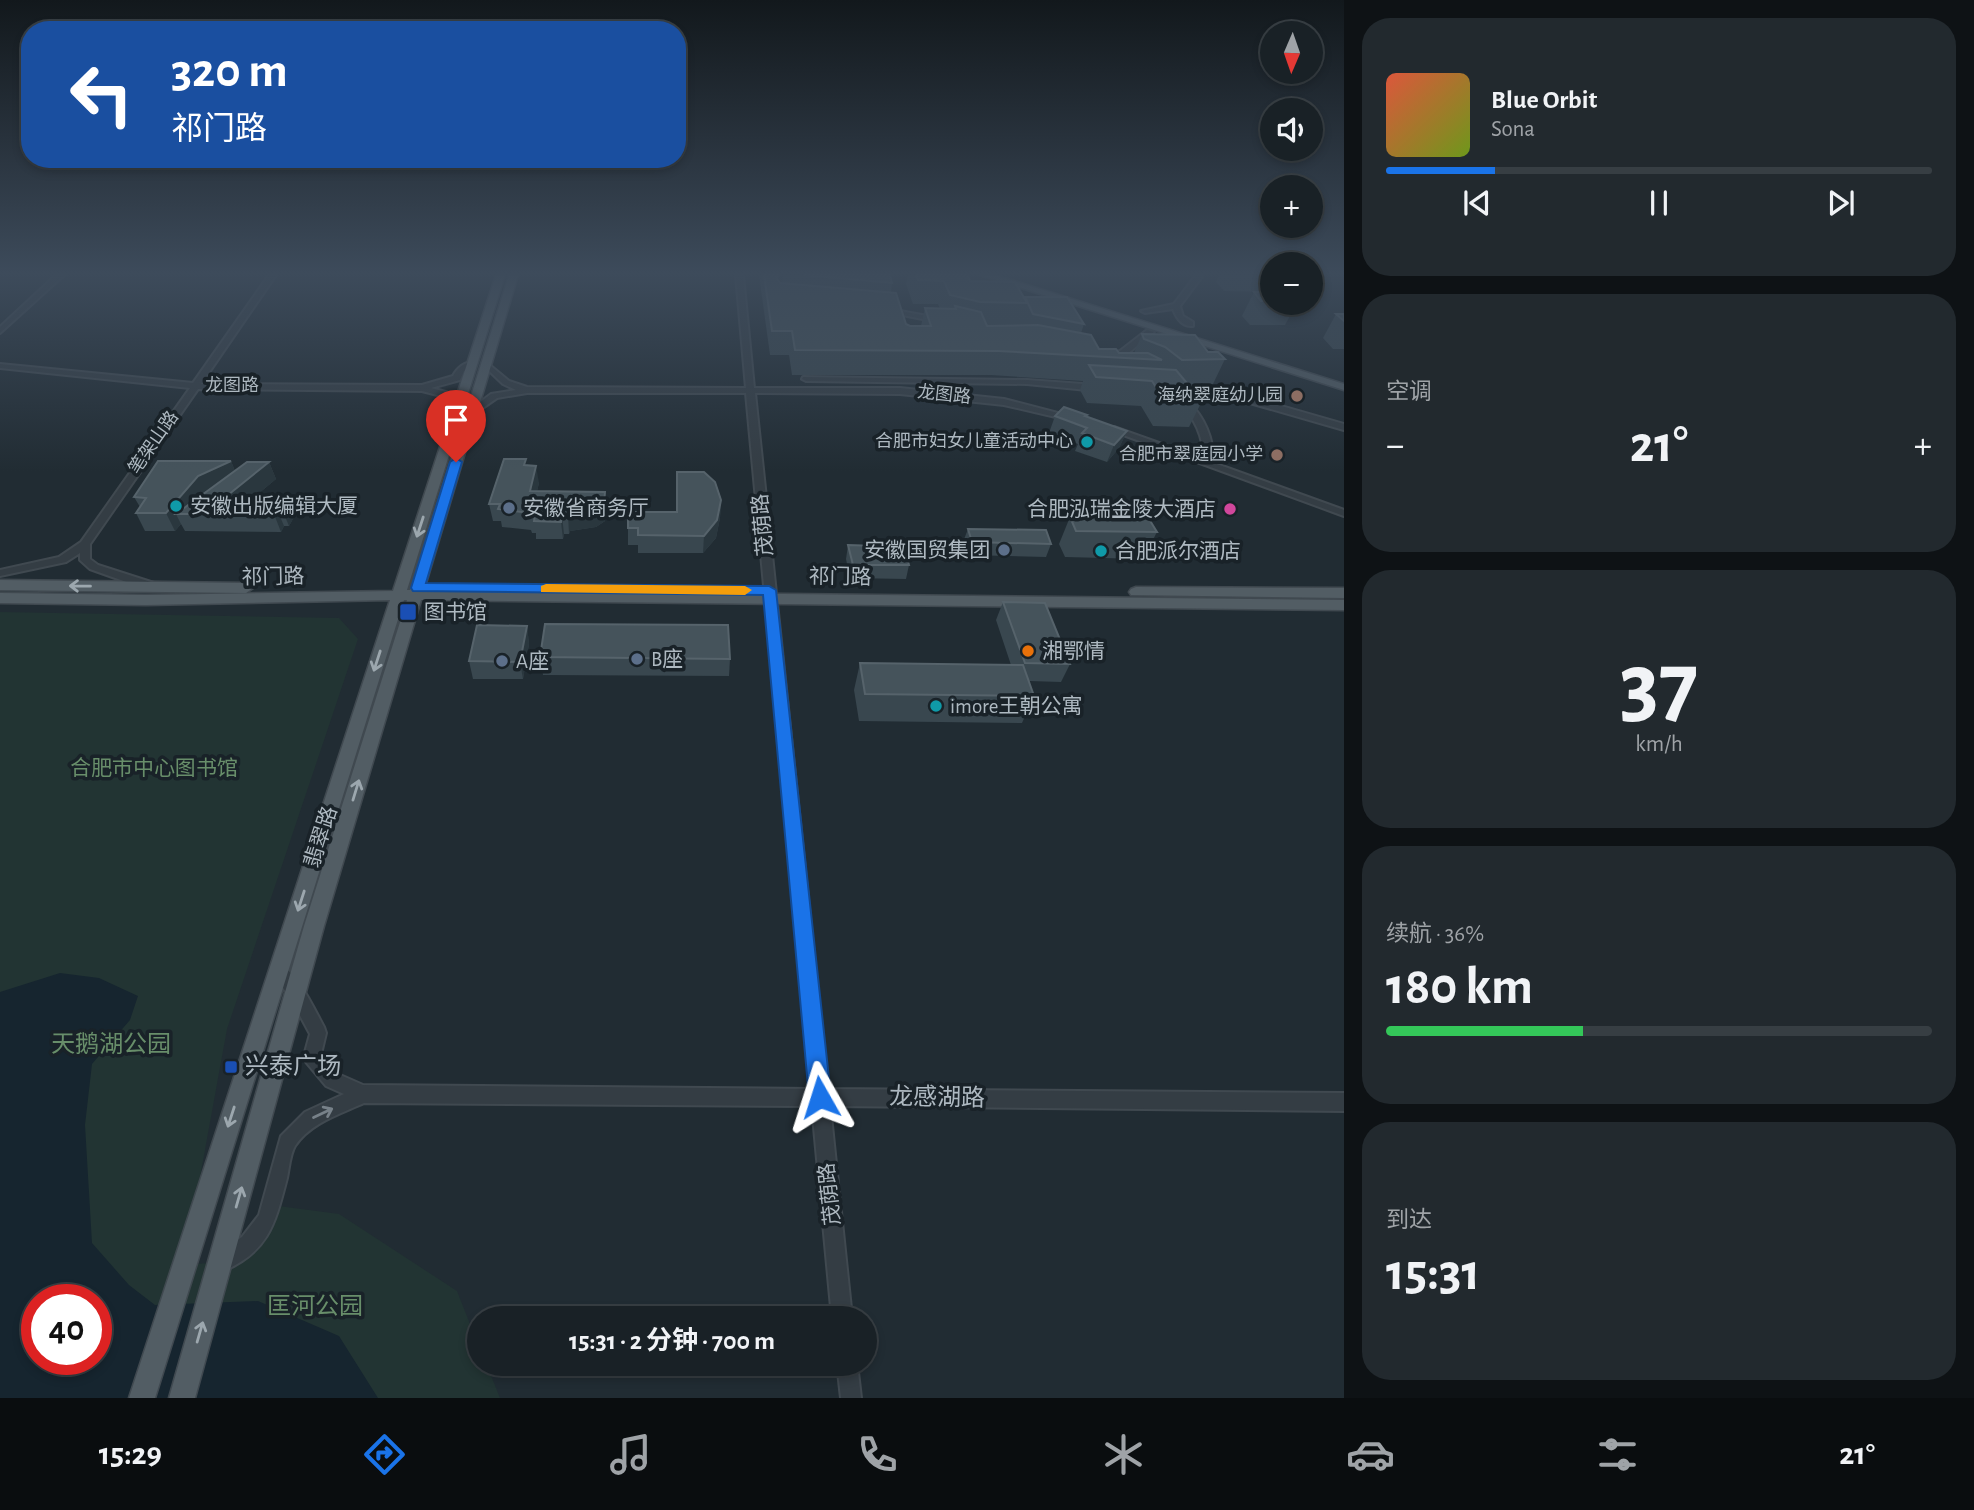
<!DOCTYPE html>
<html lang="zh">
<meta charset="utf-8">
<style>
:root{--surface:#192126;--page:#22292e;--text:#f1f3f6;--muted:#9fa3a7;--line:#373e43;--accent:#1a73e8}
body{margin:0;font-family:"Alegreya Sans","Noto Sans SC",sans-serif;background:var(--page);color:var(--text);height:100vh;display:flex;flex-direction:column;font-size:26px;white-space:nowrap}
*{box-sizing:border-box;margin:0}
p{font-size:23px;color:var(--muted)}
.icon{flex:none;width:38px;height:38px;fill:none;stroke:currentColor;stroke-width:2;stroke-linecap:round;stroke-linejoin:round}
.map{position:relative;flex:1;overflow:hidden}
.sheet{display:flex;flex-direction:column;gap:18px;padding:18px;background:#0e1215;width:630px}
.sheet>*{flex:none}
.guide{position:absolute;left:21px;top:21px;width:665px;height:147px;border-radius:28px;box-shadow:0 4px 10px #0003,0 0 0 2px var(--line);background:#1a4fa0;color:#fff;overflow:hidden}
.needle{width:46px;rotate:182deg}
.fabs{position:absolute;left:1260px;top:21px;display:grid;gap:14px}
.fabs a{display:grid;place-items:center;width:63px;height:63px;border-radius:50%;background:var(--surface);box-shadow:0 4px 10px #0003,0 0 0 2px var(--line);font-size:35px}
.speed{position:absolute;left:21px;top:1284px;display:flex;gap:14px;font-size:35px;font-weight:700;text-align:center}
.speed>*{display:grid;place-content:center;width:91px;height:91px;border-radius:50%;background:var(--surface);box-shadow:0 4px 10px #0003,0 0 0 2px var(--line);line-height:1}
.speed .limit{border:10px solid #d22;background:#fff;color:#111}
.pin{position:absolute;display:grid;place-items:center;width:60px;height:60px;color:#fff;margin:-72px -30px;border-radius:50% 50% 50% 0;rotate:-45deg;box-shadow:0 0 7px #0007}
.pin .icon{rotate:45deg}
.me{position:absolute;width:77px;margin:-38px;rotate:354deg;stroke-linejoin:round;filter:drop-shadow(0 0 5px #0008)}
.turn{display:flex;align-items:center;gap:24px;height:147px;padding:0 35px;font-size:32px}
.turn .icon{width:91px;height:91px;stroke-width:2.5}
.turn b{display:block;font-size:49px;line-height:60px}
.big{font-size:52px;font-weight:700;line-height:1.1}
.sheet .card{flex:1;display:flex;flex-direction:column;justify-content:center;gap:10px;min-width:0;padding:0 24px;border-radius:28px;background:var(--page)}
.sheet .dial{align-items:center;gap:0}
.dial b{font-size:91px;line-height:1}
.song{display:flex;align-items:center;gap:21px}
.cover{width:84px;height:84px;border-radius:10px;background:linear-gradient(135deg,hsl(10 70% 55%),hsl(80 70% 35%))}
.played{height:7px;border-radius:4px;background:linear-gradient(90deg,var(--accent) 20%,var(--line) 20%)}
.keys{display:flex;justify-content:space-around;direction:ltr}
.heat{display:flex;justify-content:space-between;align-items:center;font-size:38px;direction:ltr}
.charge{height:10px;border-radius:5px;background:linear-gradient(90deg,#34c759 36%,var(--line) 0)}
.trip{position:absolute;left:467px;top:1306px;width:410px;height:70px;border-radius:35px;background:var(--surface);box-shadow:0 4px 10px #0003,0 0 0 2px var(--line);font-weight:700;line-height:70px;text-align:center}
.tabs{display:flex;height:112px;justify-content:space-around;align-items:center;background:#0a0d0f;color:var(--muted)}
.tabs .icon{width:49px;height:49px}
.tabs .selected{color:var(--accent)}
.tabs b{font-size:32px;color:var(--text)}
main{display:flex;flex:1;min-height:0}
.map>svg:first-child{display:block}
</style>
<main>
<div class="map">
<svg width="1344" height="1398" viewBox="0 0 1344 1398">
<rect width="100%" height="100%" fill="#212c33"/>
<!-- green -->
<path fill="#223433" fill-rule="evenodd" d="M0,612L339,618L358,639L227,1029L184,1265L220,1262L271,1205L339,1214L457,1291L479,1347L480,1363H486L500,1398H0ZM37,1300H96V1360H37Z"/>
<!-- water -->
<path fill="#16252f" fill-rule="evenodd" d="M60,973L99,978L138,996L130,1020L92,1064L85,1125L92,1243L129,1285L155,1305L258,1301L339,1336L378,1398H0V992ZM37,1300H96V1360H37Z"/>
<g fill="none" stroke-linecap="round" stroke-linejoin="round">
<defs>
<g id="minor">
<polygon points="56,275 64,275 0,333 0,327"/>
<path d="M269,275H276L201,384L422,385L453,376C457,368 465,361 475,362V366L464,371L460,380L431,388L453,394L452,404L460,413L459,415H453L445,406V397L422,391L198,389L90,544V559L98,565L154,583L155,586L154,589H146L90,569L80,560V553L66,562L0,576V570L59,557L81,542L190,388L0,368V364L193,383Z"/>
<path d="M736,275H743L754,388H900L1004,399L1077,418L1073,421L1004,405L900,394L755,393L828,1089L1344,1093V1111L830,1106L852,1318H832L812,1106L364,1103C340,1114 310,1123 295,1146C290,1154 289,1169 287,1178C275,1224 269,1252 221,1272L214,1269L211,1262L214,1255L242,1237L259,1215L281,1136L305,1112L344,1094L326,1086L306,1062L304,1056L310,1034L290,997L270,971L272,966L278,964C298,972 314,1009 324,1027L326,1033L321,1054L338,1074L363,1085L811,1089L746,393H527L497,398L474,414L467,412L491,394L516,390L503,384L482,364L486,362L509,381L527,387L746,388Z"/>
<path d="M1196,275H1203L1180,306L1183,316L1193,322V326C1182,327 1176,317 1173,309L1145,313L1141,311L1174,304Z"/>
<polygon points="884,308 938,318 942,320 938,322 887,312 884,312"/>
<polygon points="1147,330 1154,332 1126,355 1110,358 1106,356 1120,351"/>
<polygon points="803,377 1027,380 1097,385 1101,388 1097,391 1027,384 806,381 802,379"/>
<polygon points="1175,386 1215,387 1344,424 1344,430 1215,393 1172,391 1171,389"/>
<path d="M1181,400H1187C1205,418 1213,437 1214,463L1344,510V516L1107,429L1114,427L1204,459C1203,435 1195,420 1180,402Z"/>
<polygon points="837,1363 857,1363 861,1398 841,1398"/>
</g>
<g id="major">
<polygon points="496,275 505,275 407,590 410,590 509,275 518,275 424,590 1344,600 1344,610 421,600 324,926 195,1398 169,1398 304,926 407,600 404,600 155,1398 129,1398 390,600 146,605 0,603 0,593 146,595 393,591"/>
<polygon points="980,275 995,275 1344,384 1344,390"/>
<polygon points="0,580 246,583 253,588 246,593 0,590"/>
<polygon points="1136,587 1344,588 1344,598 1131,595 1129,592 1131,589"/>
</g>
</defs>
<!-- minor casing -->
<use href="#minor" stroke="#404950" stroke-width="4"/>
<!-- major casing -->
<use href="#major" stroke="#404950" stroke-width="3"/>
<!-- minor -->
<use href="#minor" fill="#343d44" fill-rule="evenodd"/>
<!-- major -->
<use href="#major" fill="#525d64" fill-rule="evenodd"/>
</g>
<!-- wall -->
<g fill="#39474f">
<polygon points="759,275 890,275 892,283 891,292 906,324 910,326 921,326 925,308 940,309 938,304 913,304 906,284 908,275 968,275 970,281 1024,298 1084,324 1081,333 1099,349 1119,353 1134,353 1142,334 1208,352 1225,359 1213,384 1188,385 1202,401 1189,427 1153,426 1141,406 1087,403 1080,390 1083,381 991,375 792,375 789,355 770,355"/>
<polygon points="1219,275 1272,275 1272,292 1224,291 1216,282"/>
<polygon points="1254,292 1272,292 1272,303 1297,303 1285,325 1250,325 1242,316"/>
<polygon points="1336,314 1344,314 1344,349 1333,349 1323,338"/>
<polygon points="1087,415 1086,417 1127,431 1119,448 1107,462 1075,451 1078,444 1049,433 1055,416"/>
<polygon points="231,461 235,471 269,462 276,479 252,499 287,499 294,517 289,526 284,526 281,532 185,531 181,524 175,531 145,531 136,513 140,507 134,497"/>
<polygon points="527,465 539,483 537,491 605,492 606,509 605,521 596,527 570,531 569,534 564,534 563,539 536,539 536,533 532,533 531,530 502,527 501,521 493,521 489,504"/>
<polygon points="721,500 720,518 716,538 703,553 638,553 638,545 628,545 628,528 634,518 677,512"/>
<polygon points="1070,517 1157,532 1143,559 1065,557 1059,544"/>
<polygon points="968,529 1051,544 1046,557 967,555 963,542"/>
<polygon points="848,545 909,565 906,579 850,578 846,559"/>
<polygon points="1003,602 1070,664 1061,682 1029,681 1034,696 1022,723 859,721 854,690 860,663 1011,665 996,620"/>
<polygon points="527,626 529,644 523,679 473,679 469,661"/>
<polygon points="540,657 730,659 729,676 543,675"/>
</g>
<!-- shaded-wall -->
<g fill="#2a373e">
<polygon points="780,275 783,275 781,296 776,277"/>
<polygon points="1127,431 1119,448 1107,462 1114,445"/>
<polygon points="231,461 238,479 176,514 181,524 175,531 166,513 198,476"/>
<polygon points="269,462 276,479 234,514 223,499"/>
<polygon points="536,466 539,483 533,508 530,491"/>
<polygon points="605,492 606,509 605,521 596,527 570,531 569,534 568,514"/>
<polygon points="287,499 294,517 289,526 282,509"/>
<polygon points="721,500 720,518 716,538 703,553 704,536"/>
<polygon points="277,509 284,526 281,532 274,514"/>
<polygon points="562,516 564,534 563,539 561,522"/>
<polygon points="527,626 529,644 523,679 520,662"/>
</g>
<!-- building -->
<g fill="#45535b" stroke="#56636b" stroke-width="2">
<polygon points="764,275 780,275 776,277 780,283 896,293 906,324 910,326 931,326 925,308 956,309 955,306 981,312 987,326 1038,325 1091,335 1099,349 1116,349 1119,353 1148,353 1162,360 998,351 795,350 792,331 772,331"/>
<polygon points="804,275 890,275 892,283"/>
<polygon points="916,275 968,275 970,281 1015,282 1027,303 980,302 950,295 944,281 918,280"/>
<polygon points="1254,292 1272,292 1272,301 1261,301"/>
<polygon points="1025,297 1067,297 1084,324 1033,314"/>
<polygon points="1336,314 1344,314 1344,321"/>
<polygon points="1142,334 1195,335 1208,352 1218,352 1225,359 1182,360 1165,347 1144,339"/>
<polygon points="1089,365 1176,370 1202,401 1165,401 1152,381 1096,377"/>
<polygon points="1064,407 1087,415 1085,416 1127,431 1114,445 1082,433 1087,428 1055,416"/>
<polygon points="504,459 526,459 524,465 536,466 530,491 605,492 604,503 594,510 568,514 567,516 562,516 561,522 534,521 535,515 529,515 530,513 498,509 500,504 489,504"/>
<polygon points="158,461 231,461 198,476 166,513 136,513 146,498 134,497"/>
<polygon points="247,462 269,462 223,499 287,499 282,509 277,509 274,514 176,514"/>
<polygon points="677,472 704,472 715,482 721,500 717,520 704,536 638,535 638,528 628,528 628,517 634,518 634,512 677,512"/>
<polygon points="1070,517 1149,519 1157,532 1076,531"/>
<polygon points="968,529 1046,530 1051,544 972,542"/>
<polygon points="848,545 904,547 909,565 853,565"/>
<polygon points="1003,602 1045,603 1070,664 1025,663"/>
<polygon points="545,624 728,625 730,659 540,657"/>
<polygon points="477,625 527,626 520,662 469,661"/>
<polygon points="860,663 1023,665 1034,696 865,694"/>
</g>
<!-- one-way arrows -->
<defs><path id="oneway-shaft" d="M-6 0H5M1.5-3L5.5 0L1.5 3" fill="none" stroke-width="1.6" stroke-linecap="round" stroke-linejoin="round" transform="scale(1.75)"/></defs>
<g stroke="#9ca7ae">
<use href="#oneway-shaft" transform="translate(420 527) rotate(108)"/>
<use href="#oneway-shaft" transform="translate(80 586) rotate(-179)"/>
<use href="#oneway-shaft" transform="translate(377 661) rotate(108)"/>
<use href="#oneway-shaft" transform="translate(356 790) rotate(-73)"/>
<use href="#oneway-shaft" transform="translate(301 901) rotate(108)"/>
<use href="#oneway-shaft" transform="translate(231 1117) rotate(108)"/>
<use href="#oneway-shaft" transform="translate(239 1197) rotate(-74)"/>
<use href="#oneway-shaft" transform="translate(200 1332) rotate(-74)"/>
</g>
<use stroke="#778189" href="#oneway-shaft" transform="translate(323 1113) rotate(-25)"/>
<!-- sky -->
<linearGradient id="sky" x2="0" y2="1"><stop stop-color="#12181c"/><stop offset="0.58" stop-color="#3d4b5b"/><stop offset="1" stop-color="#3d4b5b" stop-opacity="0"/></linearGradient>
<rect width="1344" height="471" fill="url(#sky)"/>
<!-- route -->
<polygon fill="#1a73e8" stroke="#114b97" stroke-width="2" points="456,458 462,462 426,583 769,586 776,590 831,1097 828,1105 820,1108 812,1105 809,1097 763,595 413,591 411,588 450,462"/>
<!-- slow -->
<polygon fill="#f59e0b" points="546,584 745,586 752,590 745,595 541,592 541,586"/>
<!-- markers -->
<g fill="#8d6e63" stroke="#192228" stroke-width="2.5">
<circle cx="1297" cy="396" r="7"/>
<circle cx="1277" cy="455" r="7"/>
</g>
<g fill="#0f9aa8" stroke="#192228" stroke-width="2.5">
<circle cx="1087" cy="442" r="7"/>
<circle cx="176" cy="506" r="7"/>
<circle cx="1101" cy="551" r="7"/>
<circle cx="936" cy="706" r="7"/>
</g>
<g fill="#5c6f8a" stroke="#192228" stroke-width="2.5">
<circle cx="509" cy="508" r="7"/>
<circle cx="1004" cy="550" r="7"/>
<circle cx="637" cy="659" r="7"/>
<circle cx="502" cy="661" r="7"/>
</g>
<circle fill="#d1479c" stroke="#192228" stroke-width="2.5" cx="1230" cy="509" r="7"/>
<g fill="#1a4fb4" stroke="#192228" stroke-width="2.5">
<rect x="399" y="603" width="18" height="18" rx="3.5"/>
<rect x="224" y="1060" width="14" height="14" rx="3.5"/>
</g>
<circle fill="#e8710a" stroke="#192228" stroke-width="2.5" cx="1028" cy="651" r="7"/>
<g text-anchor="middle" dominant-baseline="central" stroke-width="7" stroke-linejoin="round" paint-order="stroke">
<!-- far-street labels -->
<g font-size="18" fill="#aeb9c1" stroke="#192228">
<text x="232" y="386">龙图路</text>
<text transform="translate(944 395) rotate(6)">龙图路</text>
<text transform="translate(154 443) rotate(-55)">笔架山路</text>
</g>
<!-- far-poi labels -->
<g font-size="18" fill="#aeb9c1" stroke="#192228" text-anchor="end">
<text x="1283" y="396">海纳翠庭幼儿园</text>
<text x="1073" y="442">合肥市妇女儿童活动中心</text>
<text x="1263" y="455">合肥市翠庭园小学</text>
</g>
<!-- poi labels -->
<g font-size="21" fill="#aeb9c1" stroke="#192228" text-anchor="start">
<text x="190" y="506">安徽出版编辑大厦</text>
<text x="523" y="508">安徽省商务厅</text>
<text x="1216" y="509" text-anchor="end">合肥泓瑞金陵大酒店</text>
<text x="990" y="550" text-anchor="end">安徽国贸集团</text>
<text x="1115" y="551">合肥派尔酒店</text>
<text x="424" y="612">图书馆</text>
<text x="1042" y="651">湘鄂情</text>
<text x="651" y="659">B座</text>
<text x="516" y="661">A座</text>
<text x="950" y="706">imore王朝公寓</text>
</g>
<!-- street labels -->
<g font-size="21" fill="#aeb9c1" stroke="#192228">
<text transform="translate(763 525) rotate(-95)">茂荫路</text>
<text transform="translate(273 577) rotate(-1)">祁门路</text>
<text transform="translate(840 577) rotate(1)">祁门路</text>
<text transform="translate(321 837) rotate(-72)">翡翠路</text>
<text transform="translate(830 1194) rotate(-96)">茂荫路</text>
</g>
<!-- park labels -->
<g font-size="21" fill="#688e6a" stroke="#192228">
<text x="154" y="768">合肥市中心图书馆</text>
</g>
<!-- near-park labels -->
<g font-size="24" fill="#688e6a" stroke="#192228">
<text x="111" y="1045">天鹅湖公园</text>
<text x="315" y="1307">匡河公园</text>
</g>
<!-- near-poi labels -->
<g font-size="24" fill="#aeb9c1" stroke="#192228" text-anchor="start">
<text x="245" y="1067">兴泰广场</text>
</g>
<!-- near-street labels -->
<g font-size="24" fill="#aeb9c1" stroke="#192228">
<text transform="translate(937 1098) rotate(1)">龙感湖路</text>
</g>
</g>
</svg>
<div class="fabs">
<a><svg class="needle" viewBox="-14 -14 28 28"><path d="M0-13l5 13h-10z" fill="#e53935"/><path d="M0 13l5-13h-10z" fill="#9fa3a7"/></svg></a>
<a><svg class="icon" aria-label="sound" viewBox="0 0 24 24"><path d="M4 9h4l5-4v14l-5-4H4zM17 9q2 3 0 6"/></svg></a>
<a>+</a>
<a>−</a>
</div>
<div class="speed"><div class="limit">40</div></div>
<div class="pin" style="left:456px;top:462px;background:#d93025"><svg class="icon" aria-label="arrive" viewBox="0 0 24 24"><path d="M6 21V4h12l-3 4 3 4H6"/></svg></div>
<svg class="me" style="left:820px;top:1097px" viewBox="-20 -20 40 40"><path d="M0-17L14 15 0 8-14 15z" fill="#1a73e8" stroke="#fff" stroke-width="4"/></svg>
<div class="trip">15:31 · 2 分钟 · 700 m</div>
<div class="guide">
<div class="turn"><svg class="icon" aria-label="left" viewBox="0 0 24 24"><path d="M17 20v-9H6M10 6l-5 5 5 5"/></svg><div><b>320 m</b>祁门路</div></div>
</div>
</div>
<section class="sheet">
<div class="card">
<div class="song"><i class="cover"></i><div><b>Blue Orbit</b><p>Sona</p></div></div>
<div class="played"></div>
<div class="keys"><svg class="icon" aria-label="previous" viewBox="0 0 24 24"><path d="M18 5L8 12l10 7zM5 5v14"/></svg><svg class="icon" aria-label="pause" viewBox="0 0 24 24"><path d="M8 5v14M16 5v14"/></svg><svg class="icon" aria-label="next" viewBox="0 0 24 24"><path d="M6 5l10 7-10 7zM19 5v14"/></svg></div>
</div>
<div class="card"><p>空调</p>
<div class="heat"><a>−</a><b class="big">21°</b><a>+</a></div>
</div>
<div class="card dial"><b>37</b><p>km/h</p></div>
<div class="card"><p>续航 · 36%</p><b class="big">180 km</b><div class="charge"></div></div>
<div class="card"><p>到达</p><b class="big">15:31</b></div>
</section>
</main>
<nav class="tabs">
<b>15:29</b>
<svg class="icon selected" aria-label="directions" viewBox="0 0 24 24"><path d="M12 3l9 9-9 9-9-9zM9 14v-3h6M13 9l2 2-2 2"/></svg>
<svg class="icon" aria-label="music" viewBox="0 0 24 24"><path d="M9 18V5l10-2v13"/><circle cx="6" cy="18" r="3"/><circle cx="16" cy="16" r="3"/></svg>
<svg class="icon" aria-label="phone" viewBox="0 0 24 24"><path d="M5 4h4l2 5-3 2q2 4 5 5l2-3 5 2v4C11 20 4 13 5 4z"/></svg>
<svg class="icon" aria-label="climate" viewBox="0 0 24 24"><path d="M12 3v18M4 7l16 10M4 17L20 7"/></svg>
<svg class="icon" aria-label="car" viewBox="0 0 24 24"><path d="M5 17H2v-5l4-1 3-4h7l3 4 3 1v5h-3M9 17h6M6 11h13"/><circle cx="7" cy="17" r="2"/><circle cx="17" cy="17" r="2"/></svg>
<svg class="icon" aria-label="filters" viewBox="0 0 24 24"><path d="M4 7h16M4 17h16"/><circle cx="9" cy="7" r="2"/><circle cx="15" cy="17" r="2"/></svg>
<b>21°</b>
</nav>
